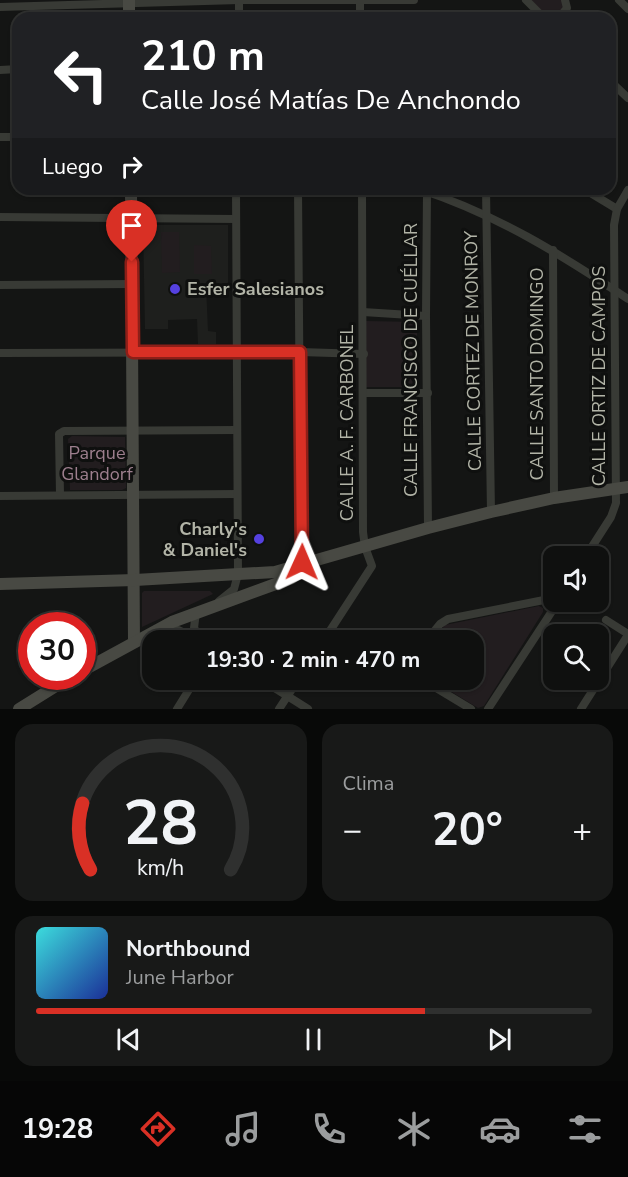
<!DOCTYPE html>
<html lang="es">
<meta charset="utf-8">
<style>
:root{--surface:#0f100f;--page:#181918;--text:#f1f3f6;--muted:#9b9d9e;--line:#2f302f;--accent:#d93025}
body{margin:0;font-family:"Nunito Sans",sans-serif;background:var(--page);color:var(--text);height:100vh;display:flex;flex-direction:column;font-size:22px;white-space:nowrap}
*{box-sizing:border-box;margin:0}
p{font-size:20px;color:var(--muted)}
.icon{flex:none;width:33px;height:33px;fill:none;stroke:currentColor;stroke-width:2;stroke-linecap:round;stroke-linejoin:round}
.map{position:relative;height:709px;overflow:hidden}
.panel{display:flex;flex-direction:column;gap:15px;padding:15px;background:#080908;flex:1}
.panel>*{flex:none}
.guide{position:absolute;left:12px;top:12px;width:604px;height:183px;border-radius:18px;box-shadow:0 2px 4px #0004,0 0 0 2px var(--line);background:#202124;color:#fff;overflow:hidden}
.controls{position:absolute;left:543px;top:546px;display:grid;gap:12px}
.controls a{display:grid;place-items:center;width:66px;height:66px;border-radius:12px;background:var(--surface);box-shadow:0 2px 4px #0004,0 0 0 2px var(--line);font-size:30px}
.speed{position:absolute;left:18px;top:612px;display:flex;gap:12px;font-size:30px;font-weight:700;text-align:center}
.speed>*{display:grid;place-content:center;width:78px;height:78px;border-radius:50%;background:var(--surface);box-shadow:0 2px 4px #0004,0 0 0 2px var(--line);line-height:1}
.speed .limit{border:9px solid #d22;background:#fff;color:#111}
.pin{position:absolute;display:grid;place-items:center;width:51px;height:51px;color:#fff;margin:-62px -26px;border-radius:50% 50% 50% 0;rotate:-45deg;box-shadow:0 0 6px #0007}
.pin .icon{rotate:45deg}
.me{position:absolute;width:66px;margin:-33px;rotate:1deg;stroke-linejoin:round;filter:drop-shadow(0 0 4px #0008)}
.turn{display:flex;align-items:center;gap:21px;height:126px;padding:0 30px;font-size:27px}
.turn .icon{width:78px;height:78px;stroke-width:2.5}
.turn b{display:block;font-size:42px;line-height:51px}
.then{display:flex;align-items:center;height:57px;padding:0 30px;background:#0003;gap:12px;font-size:22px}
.big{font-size:45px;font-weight:700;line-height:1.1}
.panel .widget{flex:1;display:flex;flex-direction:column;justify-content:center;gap:9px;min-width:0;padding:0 21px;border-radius:18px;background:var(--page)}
.panel .dial{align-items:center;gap:0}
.dial svg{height:156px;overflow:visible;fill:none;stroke:var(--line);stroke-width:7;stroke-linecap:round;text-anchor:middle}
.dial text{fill:var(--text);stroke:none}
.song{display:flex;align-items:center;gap:18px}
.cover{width:72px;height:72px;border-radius:9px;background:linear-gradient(135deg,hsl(180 70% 55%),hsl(230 70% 35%))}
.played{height:6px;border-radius:3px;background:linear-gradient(90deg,var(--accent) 70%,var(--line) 70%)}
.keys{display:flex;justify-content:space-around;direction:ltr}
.heat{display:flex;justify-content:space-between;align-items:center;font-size:33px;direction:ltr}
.panel .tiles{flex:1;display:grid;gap:15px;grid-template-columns:1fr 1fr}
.widget:last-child{grid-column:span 2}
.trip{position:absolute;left:142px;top:630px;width:342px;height:60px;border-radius:18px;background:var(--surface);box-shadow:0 2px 4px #0004,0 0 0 2px var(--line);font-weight:700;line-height:60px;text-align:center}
.menu{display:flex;height:96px;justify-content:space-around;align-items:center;background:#060606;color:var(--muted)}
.menu .icon{width:42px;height:42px}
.menu .on{color:var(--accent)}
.menu b{font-size:27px;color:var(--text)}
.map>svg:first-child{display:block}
</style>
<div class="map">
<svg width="628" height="709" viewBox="0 0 628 709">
<rect width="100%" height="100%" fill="#141514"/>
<!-- built -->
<polygon fill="#1e1f1d" points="143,225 228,225 228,283 206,285 208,331 216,332 216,344 198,344 197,319 168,320 168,329 145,329"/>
<!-- green -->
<g fill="#221d1f">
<polygon points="526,0 565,0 566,2 559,18 544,18"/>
<polygon points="161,232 179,232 180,272 162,273"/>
<polygon points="194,245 211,246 212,274 194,274"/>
<polygon points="366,321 417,322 417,385 415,387 366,387"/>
<polygon points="72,436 125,437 126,488 122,490 70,490 68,439"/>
<polygon points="144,591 210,591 213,594 142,627 142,593"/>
<polygon points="539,606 543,608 543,612 484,706 478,708 432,680 474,680 474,640 432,640 445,625"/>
</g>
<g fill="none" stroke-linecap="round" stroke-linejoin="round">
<!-- street -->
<g stroke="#383a35" stroke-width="8">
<polyline points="239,0 239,18"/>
<polyline points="360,0 360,18"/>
<polyline points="526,0 544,18"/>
<polyline points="619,0 628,9"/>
<polyline points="0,7 239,0 414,0"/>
<polyline points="559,18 567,8 565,0"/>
<polyline points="0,70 18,69"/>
<polyline points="610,81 628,98"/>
<polyline points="0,137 18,137"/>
<polyline points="298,189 301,565"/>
<path d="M419,189C498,215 560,254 628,299"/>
<polyline points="486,189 491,512"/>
<polyline points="584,189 617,209"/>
<polyline points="427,191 426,316 428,528"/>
<polyline points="0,217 236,219"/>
<polyline points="553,250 554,498"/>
<polyline points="0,285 132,284"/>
<polyline points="363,312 426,316"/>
<polyline points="0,353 300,352 364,354"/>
<polyline points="364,393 428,393"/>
<polyline points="60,495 59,434 64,431 237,430"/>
<polyline points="0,496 237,494"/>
<polyline points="586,556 611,517 616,503 614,225 617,209 628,190"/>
<polyline points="219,601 234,589 238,574 236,189"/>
<polyline points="196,612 194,628 202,640"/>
<polyline points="606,620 628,634"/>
<polyline points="158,632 178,630 200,640"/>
<polyline points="324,640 372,566 365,547 363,532 362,189"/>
<polyline points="427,640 440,624 448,619 554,598"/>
<polyline points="262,680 308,709"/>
<polyline points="423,680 471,709"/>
<polyline points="177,709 195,680"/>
<polyline points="279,709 298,680"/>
<polyline points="488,709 558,602"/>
<polyline points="581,709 628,635"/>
</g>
<!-- secondary -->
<g stroke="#484943" stroke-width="12">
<polyline points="129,0 129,18"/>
<polyline points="131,189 134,642"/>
<polyline points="0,584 135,580 275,572 428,528 491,512 554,498 628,487"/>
<polyline points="82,671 172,622 292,578 298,573 301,565"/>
<polyline points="19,709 72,676"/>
</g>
</g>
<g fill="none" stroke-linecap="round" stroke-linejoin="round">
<defs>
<polyline id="route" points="132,262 133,352 300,352 302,562"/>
</defs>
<!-- route casing -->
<use href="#route" stroke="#8d1f18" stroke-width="15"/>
<!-- route -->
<use href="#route" stroke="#d93025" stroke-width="10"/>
</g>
<!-- markers -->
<g fill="#5541e0" stroke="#0f100f" stroke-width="2">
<circle cx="175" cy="289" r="6"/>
<circle cx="259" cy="539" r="6"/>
</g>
<g text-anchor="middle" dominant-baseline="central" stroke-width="6" stroke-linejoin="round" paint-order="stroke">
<!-- poi labels -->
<g font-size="18" font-weight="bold" fill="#b2b4a7" stroke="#0f100f" text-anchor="start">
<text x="187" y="289">Esfer Salesianos</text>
<text x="247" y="529" text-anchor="end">Charly's<tspan x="247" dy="21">&amp; Daniel's</tspan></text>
</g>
<!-- street labels -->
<g font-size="18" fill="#b2b4a7" stroke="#0f100f">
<text transform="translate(473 351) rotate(-91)">CALLE CORTEZ DE MONROY</text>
<text transform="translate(411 360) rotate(-90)">CALLE FRANCISCO DE CUÉLLAR</text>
<text transform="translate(537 374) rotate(-90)">CALLE SANTO DOMINGO</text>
<text transform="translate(599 376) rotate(-90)">CALLE ORTIZ DE CAMPOS</text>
<text transform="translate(347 423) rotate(-90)">CALLE A. F. CARBONEL</text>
</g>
<!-- park labels -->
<g font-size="18" fill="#9d7f8e" stroke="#0f100f">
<text x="97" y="453">Parque<tspan x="97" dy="21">Glandorf</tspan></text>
</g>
</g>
</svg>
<div class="controls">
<a><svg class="icon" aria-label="sound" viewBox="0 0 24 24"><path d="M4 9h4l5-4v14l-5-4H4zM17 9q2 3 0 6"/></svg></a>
<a><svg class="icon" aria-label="search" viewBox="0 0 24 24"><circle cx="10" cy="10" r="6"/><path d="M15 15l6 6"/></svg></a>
</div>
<div class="speed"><div class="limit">30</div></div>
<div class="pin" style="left:132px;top:262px;background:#d93025"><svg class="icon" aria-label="arrive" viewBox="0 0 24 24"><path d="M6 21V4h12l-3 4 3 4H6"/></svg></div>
<svg class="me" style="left:302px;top:562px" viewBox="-20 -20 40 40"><path d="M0-17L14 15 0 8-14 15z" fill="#d93025" stroke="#fff" stroke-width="4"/></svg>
<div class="trip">19:30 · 2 min · 470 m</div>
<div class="guide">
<div class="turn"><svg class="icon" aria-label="left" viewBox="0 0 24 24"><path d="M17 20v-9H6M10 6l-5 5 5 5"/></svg><div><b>210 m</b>Calle José Matías De Anchondo</div></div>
<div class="then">Luego<svg class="icon" aria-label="right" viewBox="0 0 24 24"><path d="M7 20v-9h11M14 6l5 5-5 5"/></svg></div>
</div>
</div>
<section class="panel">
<div class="tiles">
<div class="widget dial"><svg viewBox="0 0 100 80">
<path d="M14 69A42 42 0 1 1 86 69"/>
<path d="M14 69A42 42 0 0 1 10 35" stroke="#d93025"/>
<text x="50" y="56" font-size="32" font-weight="700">28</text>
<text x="50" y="72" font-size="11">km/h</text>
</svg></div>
<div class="widget"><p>Clima</p>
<div class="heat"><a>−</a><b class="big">20°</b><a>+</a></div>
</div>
<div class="widget">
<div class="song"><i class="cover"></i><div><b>Northbound</b><p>June Harbor</p></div></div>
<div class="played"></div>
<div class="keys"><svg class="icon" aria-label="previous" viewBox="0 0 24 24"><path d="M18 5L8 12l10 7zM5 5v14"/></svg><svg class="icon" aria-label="pause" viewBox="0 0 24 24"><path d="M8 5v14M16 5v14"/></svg><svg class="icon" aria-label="next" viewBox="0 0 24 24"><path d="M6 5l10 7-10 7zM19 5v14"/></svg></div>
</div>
</div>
</section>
<nav class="menu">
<b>19:28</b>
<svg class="icon on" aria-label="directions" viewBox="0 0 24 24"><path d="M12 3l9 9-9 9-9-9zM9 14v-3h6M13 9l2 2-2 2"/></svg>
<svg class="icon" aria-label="music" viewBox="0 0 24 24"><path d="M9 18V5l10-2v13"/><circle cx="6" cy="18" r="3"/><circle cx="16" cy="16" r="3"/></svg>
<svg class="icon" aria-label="phone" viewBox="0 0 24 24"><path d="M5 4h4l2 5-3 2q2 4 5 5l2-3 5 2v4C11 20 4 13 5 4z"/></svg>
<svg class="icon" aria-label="climate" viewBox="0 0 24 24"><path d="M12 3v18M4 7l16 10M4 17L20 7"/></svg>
<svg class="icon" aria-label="car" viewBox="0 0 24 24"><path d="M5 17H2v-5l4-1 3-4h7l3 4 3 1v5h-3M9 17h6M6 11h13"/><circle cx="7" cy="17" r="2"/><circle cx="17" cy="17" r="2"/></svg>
<svg class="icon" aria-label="filters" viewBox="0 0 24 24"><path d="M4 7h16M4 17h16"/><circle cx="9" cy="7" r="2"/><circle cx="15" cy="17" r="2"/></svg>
</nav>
